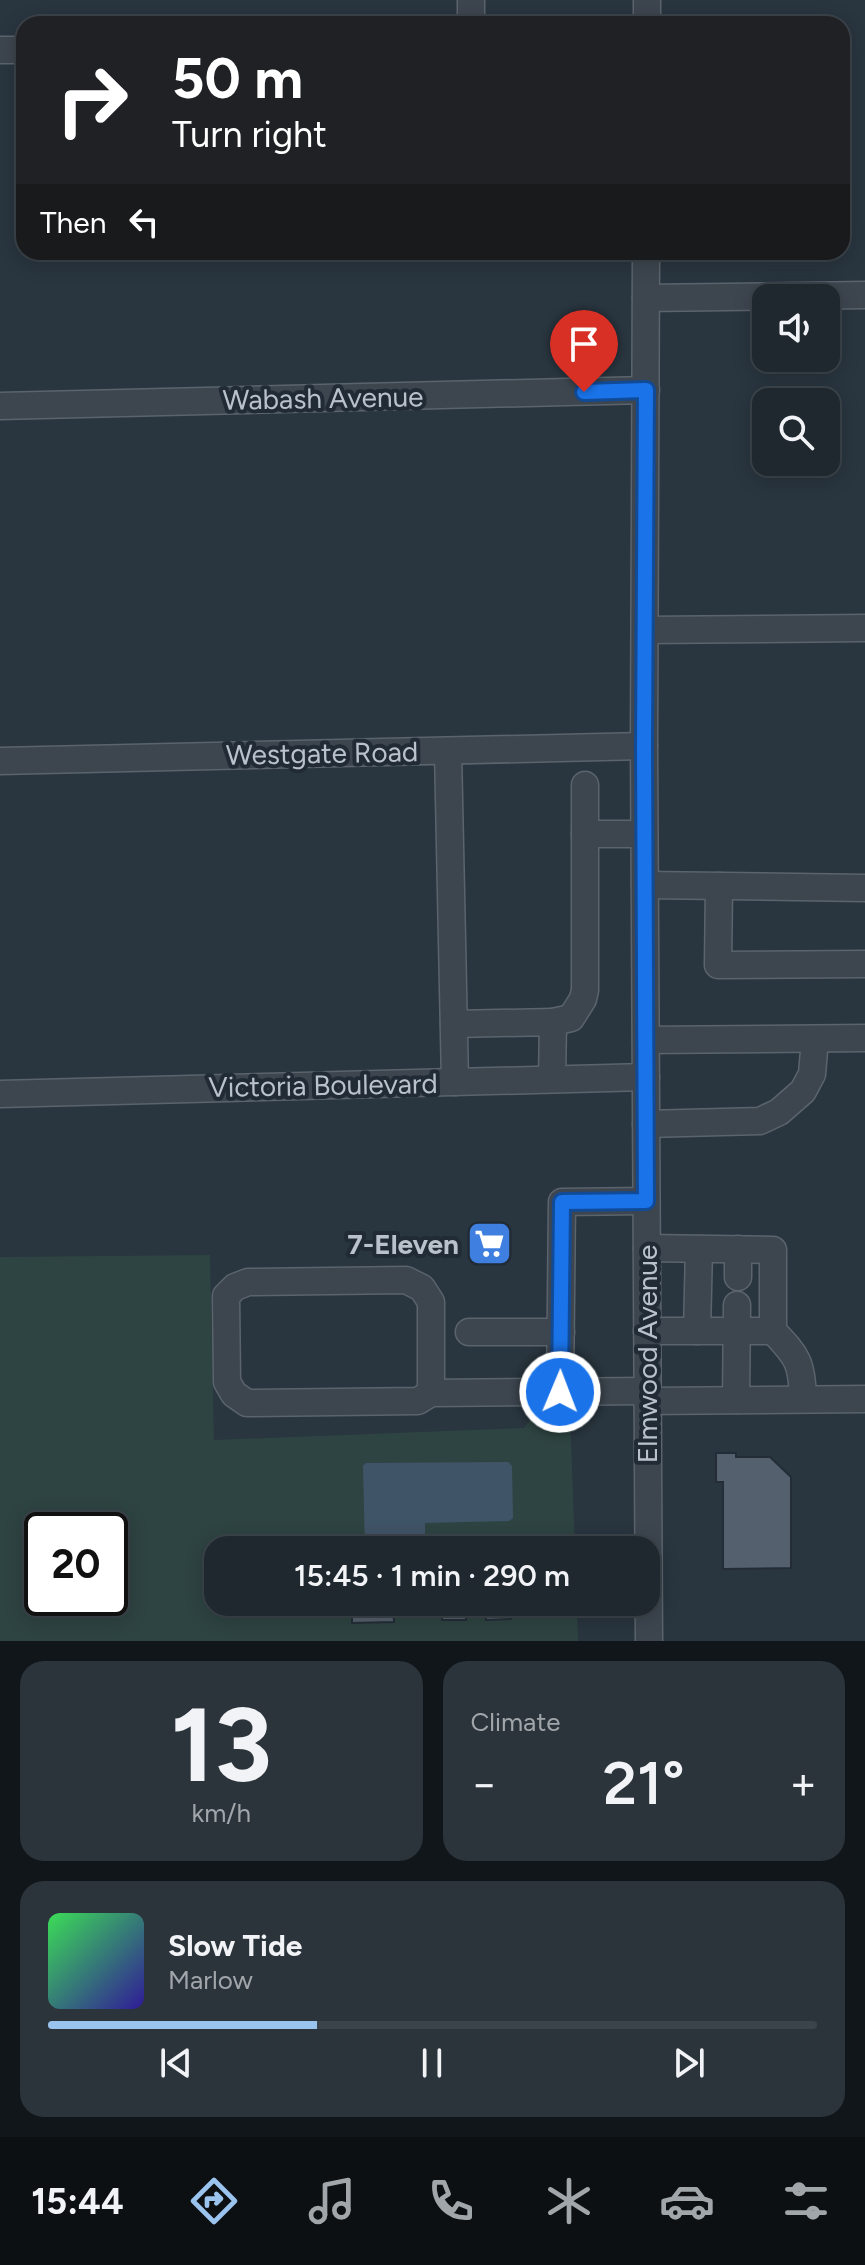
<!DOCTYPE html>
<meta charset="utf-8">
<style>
:root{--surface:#1f282f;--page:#2c343b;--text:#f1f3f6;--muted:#a1a6aa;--line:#3c444b;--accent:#9ac3ee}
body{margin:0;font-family:Figtree,sans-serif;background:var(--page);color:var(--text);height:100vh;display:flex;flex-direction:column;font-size:30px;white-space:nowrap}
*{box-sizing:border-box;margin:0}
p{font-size:26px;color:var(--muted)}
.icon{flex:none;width:44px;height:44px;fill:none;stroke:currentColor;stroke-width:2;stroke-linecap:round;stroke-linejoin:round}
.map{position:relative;height:1641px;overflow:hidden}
.sheet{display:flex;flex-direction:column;gap:20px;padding:20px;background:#11161a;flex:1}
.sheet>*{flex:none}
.guide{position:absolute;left:16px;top:16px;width:834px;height:244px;border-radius:24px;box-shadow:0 4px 20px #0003,0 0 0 2px var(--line);background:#202124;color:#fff;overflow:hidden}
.buttons{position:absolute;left:752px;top:284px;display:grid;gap:16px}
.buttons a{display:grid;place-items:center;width:88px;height:88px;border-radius:16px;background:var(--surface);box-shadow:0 4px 20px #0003,0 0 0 2px var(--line);font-size:40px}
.speed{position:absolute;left:24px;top:1512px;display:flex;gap:16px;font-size:40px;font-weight:700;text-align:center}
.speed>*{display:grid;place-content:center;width:104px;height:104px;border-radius:50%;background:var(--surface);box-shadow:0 4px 20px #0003,0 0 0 2px var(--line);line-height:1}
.speed .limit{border:4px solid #111;border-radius:12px;background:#fff;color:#111}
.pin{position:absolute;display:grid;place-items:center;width:68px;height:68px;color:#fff;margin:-82px -34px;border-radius:50% 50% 50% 0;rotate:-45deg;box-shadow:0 0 8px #0007}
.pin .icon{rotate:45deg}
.me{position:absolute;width:88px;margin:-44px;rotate:1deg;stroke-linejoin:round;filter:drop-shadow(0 0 6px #0008)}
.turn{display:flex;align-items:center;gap:28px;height:168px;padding:0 24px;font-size:36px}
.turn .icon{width:104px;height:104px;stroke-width:2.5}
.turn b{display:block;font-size:56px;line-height:68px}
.then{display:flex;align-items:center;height:76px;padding:0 24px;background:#0003;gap:16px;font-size:30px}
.big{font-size:60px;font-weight:600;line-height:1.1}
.sheet .widget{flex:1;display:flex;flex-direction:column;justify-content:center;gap:12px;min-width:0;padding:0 28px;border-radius:24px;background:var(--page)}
.sheet .dial{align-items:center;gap:0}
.dial b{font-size:104px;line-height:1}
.song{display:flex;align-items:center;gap:24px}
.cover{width:96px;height:96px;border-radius:12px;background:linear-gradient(135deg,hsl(130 70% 55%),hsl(250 70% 35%))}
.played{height:8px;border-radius:4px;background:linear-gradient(90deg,var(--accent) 35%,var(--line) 35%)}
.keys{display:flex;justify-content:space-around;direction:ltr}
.heat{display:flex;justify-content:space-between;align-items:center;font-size:44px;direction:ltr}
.sheet .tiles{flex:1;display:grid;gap:20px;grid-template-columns:1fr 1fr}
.widget:last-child{grid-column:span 2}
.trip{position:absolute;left:204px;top:1536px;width:456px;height:80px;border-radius:24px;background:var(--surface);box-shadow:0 4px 20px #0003,0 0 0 2px var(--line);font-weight:600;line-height:80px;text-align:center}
.dock{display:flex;height:128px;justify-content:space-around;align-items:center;background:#0c1013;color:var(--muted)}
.dock .icon{width:56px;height:56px}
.dock .selected{color:var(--accent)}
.dock b{font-size:36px;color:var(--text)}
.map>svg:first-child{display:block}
</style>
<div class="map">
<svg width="865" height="1641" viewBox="0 0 865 1641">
<rect width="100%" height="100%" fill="#29353f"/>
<!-- green -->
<path fill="#2e4442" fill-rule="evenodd" d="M210,1255L214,1440L524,1428L538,1409H570L575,1550H218V1602H577L578,1641H0V1257ZM42,1530H110V1598H42Z"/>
<!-- water -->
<polygon fill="#405467" points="508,1462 512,1466 513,1518 509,1521 425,1523 425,1550 365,1550 363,1466 366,1463"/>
<!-- building -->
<g fill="#54606d" stroke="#242d37" stroke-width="2">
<polygon points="716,1453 736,1453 736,1457 770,1457 791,1477 791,1568 723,1569 723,1482 716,1482"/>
<polygon points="352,1602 393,1602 394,1622 352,1623"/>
<polygon points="441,1602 466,1602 466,1620 442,1620"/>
<polygon points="485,1602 511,1602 511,1619 486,1620"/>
</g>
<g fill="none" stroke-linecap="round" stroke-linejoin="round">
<defs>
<g id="minor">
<polyline points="471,0 471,24"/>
<polyline points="647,0 647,24"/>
<polyline points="0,50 24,50"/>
<polyline points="646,252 644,746 649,1641"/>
<polyline points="646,298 865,295"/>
<polyline points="0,406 646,390"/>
<polyline points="645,630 865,628"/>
<polyline points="448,751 455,1082"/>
<polyline points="0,761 644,746"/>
<polyline points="585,834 644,834"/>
<polyline points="645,885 865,888"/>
<polyline points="719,886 718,965 865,964"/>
<polyline points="553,1022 571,1018 583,999 585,990 585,785"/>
<polyline points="454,1024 553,1022 552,1079"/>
<polyline points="646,1040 865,1038"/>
<polyline points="0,1094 646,1077"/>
<polyline points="646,1124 760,1121 779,1112 803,1091 812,1074 815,1039"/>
<polyline points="647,1248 773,1250 773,1331 647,1331"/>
<polyline points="738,1277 738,1249"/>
<polyline points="697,1331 699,1249"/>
<path d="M773,1331C798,1357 802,1363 803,1399"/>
<polyline points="469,1332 561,1332"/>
<polyline points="560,1392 562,1202 646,1201"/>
<polyline points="431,1393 418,1401 247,1403 234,1394 227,1382 226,1296 235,1287 248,1282 406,1280 422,1288 431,1302 431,1393 647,1391"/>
<polyline points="736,1400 737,1305"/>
<polyline points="647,1401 865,1399"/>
</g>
</defs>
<!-- minor casing -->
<use href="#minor" stroke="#5b646d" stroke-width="29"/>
<!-- minor -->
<use href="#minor" stroke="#3d464f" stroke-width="26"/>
</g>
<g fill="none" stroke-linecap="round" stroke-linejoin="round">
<defs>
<polyline id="route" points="560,1392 562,1202 646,1201 644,746 646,390 584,392"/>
</defs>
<!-- route casing -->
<use href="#route" stroke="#114b97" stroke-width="20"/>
<!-- route -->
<use href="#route" stroke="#1a73e8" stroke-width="14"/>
</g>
<!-- icons -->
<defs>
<symbol id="supermarket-square" viewBox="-11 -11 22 22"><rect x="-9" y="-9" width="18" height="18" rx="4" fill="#3f7fe0" stroke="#212b35"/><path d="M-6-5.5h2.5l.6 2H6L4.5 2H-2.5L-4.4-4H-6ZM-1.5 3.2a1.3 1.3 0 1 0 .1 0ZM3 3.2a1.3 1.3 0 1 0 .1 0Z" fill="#fff"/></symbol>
</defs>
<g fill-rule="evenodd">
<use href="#supermarket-square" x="464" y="1218" width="51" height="51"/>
</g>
<g text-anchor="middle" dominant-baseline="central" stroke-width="8" stroke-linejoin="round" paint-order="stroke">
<!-- street labels -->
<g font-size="28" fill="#b9c1ca" stroke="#212b35">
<text transform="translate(323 398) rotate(-1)">Wabash Avenue</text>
<text transform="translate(322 753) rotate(-1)">Westgate Road</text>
<text transform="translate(323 1085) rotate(-1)">Victoria Boulevard</text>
<text transform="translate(647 1354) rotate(-90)">Elmwood Avenue</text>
</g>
<!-- poi labels -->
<g font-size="28" font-weight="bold" fill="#b9c1ca" stroke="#212b35" text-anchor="end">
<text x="459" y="1244">7-Eleven</text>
</g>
</g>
</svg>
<div class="buttons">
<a><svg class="icon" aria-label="sound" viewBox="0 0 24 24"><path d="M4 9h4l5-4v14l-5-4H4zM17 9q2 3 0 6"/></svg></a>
<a><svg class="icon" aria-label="search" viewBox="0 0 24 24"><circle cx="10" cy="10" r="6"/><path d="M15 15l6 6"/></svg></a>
</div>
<div class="speed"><div class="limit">20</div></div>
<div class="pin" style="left:584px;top:392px;background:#d93025"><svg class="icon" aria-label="arrive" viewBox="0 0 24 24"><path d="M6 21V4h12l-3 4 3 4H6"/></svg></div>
<svg class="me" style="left:560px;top:1392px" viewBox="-20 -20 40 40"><circle r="17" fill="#1a73e8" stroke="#fff" stroke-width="3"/><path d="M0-11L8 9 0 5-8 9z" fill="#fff"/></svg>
<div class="trip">15:45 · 1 min · 290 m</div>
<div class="guide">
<div class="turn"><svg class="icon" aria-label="right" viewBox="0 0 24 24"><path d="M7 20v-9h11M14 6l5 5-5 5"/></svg><div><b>50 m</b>Turn right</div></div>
<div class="then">Then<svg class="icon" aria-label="left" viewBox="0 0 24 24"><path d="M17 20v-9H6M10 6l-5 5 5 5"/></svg></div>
</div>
</div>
<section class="sheet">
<div class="tiles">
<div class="widget dial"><b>13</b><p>km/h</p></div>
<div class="widget"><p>Climate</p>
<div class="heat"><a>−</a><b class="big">21°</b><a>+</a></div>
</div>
<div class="widget">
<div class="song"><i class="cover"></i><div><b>Slow Tide</b><p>Marlow</p></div></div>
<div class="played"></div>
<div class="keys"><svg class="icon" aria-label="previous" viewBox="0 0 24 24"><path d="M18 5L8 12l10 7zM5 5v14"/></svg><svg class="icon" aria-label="pause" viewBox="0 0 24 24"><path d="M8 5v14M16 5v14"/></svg><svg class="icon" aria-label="next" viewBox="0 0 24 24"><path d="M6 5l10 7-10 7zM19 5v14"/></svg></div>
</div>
</div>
</section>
<nav class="dock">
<b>15:44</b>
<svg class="icon selected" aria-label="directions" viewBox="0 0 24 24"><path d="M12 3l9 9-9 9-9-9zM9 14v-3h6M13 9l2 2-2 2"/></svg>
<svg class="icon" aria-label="music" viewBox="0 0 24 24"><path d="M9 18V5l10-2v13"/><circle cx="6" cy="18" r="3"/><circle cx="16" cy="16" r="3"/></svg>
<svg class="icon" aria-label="phone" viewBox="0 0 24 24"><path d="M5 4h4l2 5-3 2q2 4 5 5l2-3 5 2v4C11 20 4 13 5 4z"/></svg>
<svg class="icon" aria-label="climate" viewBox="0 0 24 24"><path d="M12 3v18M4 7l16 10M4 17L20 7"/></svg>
<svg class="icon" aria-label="car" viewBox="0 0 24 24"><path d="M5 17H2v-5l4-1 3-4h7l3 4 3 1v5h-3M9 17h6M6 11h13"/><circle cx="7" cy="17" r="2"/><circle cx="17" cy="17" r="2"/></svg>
<svg class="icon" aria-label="filters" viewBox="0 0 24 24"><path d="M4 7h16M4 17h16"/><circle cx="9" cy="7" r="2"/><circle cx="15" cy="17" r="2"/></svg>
</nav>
